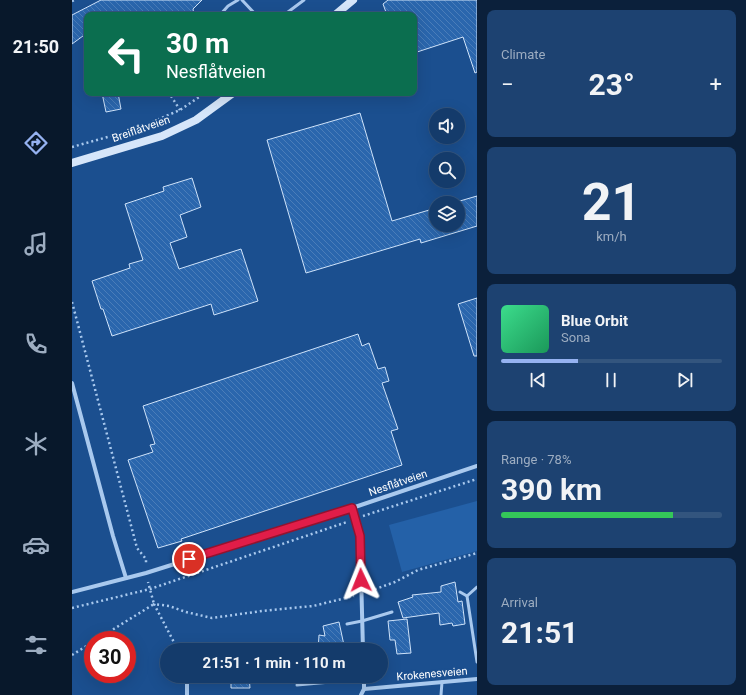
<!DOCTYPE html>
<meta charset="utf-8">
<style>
:root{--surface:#143b6b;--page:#1d4271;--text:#f1f3f6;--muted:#9dadc1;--line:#33557e;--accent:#95b2f1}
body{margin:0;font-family:Roboto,sans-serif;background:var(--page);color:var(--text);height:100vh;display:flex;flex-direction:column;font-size:15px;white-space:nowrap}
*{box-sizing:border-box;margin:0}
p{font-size:13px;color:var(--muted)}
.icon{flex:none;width:22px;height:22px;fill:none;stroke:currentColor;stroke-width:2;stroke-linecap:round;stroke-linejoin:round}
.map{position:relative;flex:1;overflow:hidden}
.sheet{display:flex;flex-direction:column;gap:10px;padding:10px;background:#0b203b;width:269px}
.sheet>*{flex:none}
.banner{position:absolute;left:12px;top:12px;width:333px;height:84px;border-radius:8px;box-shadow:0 4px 16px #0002,0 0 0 1px var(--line);background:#0b6e4f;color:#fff;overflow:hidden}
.buttons{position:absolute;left:357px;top:108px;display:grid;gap:8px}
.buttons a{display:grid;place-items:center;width:36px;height:36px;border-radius:50%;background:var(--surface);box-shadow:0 4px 16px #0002,0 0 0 1px var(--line);font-size:20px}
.speed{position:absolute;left:12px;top:631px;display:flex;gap:8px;font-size:20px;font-weight:700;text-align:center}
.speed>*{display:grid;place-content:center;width:52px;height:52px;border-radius:50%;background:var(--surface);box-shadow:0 4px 16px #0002,0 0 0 1px var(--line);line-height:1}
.speed .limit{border:6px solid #d22;background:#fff;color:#111}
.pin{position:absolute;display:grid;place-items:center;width:34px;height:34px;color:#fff;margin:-17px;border:2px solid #fff;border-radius:50%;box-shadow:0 1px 4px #0007}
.me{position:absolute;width:44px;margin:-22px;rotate:358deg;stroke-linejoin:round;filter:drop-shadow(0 0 3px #0008)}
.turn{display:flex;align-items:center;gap:14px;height:84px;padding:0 16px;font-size:18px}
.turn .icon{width:52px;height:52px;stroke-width:2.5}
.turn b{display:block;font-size:28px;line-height:34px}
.big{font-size:30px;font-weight:700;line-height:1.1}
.sheet .card{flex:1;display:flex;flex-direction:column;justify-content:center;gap:6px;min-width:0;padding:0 14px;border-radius:8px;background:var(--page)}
.sheet .dial{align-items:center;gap:0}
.dial b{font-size:52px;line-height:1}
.song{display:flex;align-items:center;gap:12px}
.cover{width:48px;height:48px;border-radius:6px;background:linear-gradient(135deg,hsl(150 70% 55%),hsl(150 70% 35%))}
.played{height:4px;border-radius:2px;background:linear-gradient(90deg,var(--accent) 35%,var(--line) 35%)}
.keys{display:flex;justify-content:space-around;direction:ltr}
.heat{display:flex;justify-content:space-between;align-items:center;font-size:22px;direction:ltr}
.charge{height:6px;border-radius:3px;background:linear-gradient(90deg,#34c759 78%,var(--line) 0)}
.trip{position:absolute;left:88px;top:643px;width:228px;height:40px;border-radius:20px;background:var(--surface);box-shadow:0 4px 16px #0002,0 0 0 1px var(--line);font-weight:700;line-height:40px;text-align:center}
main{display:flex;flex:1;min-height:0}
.dock{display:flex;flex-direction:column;width:72px;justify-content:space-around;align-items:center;background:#08182b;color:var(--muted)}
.dock .icon{width:28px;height:28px}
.dock .current{color:var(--accent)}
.dock b{font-size:18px;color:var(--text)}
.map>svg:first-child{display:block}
</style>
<main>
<nav class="dock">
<b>21:50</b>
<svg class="icon current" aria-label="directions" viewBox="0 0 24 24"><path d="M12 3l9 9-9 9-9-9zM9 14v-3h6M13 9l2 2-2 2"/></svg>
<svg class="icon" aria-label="music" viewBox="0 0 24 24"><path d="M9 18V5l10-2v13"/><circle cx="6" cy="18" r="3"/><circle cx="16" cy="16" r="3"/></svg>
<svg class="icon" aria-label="phone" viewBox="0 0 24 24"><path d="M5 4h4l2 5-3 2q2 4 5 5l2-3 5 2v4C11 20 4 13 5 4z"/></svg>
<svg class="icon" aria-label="climate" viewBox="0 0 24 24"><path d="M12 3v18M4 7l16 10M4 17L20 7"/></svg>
<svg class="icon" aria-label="car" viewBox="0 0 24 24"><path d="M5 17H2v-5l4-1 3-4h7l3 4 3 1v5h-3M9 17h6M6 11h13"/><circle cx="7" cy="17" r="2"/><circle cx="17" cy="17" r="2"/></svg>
<svg class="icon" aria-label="filters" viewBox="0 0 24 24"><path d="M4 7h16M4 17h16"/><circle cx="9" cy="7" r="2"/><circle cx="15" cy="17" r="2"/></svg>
</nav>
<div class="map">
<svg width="405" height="695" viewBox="0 0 405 695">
<defs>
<pattern id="building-back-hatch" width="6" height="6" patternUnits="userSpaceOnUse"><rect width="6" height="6" fill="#2a66ad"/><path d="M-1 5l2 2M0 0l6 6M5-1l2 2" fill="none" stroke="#4a7db9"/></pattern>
</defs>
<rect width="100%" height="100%" fill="#1b4f8f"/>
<!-- pitch -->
<polygon fill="#2461a8" points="405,501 405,551 330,572 317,525"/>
<!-- building -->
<g fill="url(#building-back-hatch)" stroke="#cfe3fa">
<polygon points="29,0 130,0 121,9 122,15 15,15 15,33 0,44 0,15"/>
<polygon points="316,0 405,0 405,72 403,73 391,37 342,53 342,15 315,15 311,4"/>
<polygon points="30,93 46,93 49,109 34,112"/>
<polygon points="288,113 320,221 364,208 364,225 386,225 386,203 381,203 405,196 405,226 349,243 348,239 234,273 195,140"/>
<polygon points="120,178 129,207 108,215 115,237 98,243 107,269 169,249 186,301 142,315 139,304 40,336 31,309 29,309 20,281 58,268 57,264 71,260 53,204 92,191 91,187"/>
<polygon points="405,298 405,356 402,356 386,304"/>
<polygon points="286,334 290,346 297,343 306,369 313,367 317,381 310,383 326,429 319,431 330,465 136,530 109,539 110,541 86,548 56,460 81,452 78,445 83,444 71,406"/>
<polygon points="383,582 386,602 390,601 393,624 381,626 380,623 368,625 367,613 331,618 326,602 341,597 340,595 369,592 369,586"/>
<polygon points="335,619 339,653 325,654 323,640 318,640 316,621"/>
<polygon points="267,622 273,650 246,650 247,635 253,636 251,626"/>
<polygon points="159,676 177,676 178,688 159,688"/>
</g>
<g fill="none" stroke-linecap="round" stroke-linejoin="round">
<!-- path -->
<g stroke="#a9c9ee" stroke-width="2.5" stroke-dasharray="2 3" stroke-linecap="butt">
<polyline points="0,1 3,0"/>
<polyline points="99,96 108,110"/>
<polyline points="0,147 64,129 108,110 133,93"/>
<polyline points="0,302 65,548 74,559 74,563"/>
<polyline points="291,516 405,479"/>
<polyline points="298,591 323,582 346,570 405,553"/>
<polyline points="0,608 78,589 275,522"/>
<polyline points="24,640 82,604 76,582"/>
<polyline points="106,650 82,604 97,606 114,612 140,618 190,611 241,606 282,596"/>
<polyline points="0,655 21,642"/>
</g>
<!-- lane -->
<g stroke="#a9c9ee" stroke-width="3">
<polyline points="170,0 184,15"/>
<polyline points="148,15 156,6 166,0"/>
<polyline points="212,15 232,0"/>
<polyline points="405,587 395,596 405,662"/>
<polyline points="388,592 395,596"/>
<polyline points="275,624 290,621 320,612"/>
<polyline points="225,685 292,679"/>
<polyline points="369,695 370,682"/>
</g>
<!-- street -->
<g stroke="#a9c9ee" stroke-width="4">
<polyline points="0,383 41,536 54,578"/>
<polyline points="280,508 288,536 291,650"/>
<polyline points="0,592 74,573 280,508 405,466"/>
<polyline points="115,678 115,695"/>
<polyline points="292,689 405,679"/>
<polyline points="289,695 292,689 292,676"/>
</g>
<!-- secondary -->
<g stroke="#d6e6fa" stroke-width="8">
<polyline points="263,15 281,0"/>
<polyline points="0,163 90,136 124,120 161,93"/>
</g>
</g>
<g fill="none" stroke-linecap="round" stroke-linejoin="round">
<defs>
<polyline id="route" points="117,559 280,508 288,536 289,580"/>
</defs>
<!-- route casing -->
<use href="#route" stroke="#92132f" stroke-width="10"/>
<!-- route -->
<use href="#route" stroke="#e11d48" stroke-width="7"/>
</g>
<g text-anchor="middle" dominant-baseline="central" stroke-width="4" stroke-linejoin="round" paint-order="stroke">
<!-- street labels -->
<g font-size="11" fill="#fff" stroke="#1b4f8f">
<text transform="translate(69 129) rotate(-19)">Breiflåtveien</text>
<text transform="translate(326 483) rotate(-19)">Nesflåtveien</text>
<text transform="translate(360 674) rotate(-5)">Krokenesveien</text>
</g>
</g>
</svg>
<div class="buttons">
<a><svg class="icon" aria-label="sound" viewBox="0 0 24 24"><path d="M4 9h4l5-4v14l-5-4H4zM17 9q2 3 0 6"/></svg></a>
<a><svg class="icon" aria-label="search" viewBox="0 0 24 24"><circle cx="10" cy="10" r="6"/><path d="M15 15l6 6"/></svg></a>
<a><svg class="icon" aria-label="layers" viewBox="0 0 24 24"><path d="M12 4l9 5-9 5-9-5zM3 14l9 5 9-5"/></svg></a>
</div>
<div class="speed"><div class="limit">30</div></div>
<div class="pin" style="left:117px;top:559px;background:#d93025"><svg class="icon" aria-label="arrive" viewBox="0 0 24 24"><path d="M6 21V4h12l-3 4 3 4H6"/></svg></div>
<svg class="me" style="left:289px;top:580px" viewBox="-20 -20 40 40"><path d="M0-17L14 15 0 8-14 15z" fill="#e11d48" stroke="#fff" stroke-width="4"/></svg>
<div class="trip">21:51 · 1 min · 110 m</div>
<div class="banner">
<div class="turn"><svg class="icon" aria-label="left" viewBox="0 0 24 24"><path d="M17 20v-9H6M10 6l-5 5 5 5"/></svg><div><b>30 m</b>Nesflåtveien</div></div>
</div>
</div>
<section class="sheet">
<div class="card"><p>Climate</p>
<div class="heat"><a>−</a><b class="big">23°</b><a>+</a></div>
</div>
<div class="card dial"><b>21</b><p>km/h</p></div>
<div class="card">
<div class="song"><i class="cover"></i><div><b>Blue Orbit</b><p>Sona</p></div></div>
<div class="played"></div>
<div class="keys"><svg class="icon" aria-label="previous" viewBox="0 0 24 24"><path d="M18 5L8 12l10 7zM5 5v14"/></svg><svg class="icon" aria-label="pause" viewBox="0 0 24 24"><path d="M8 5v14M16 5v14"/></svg><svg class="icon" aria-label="next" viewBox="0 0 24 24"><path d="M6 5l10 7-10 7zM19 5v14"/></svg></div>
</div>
<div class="card"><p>Range · 78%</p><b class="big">390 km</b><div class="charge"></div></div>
<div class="card"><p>Arrival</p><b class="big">21:51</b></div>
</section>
</main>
